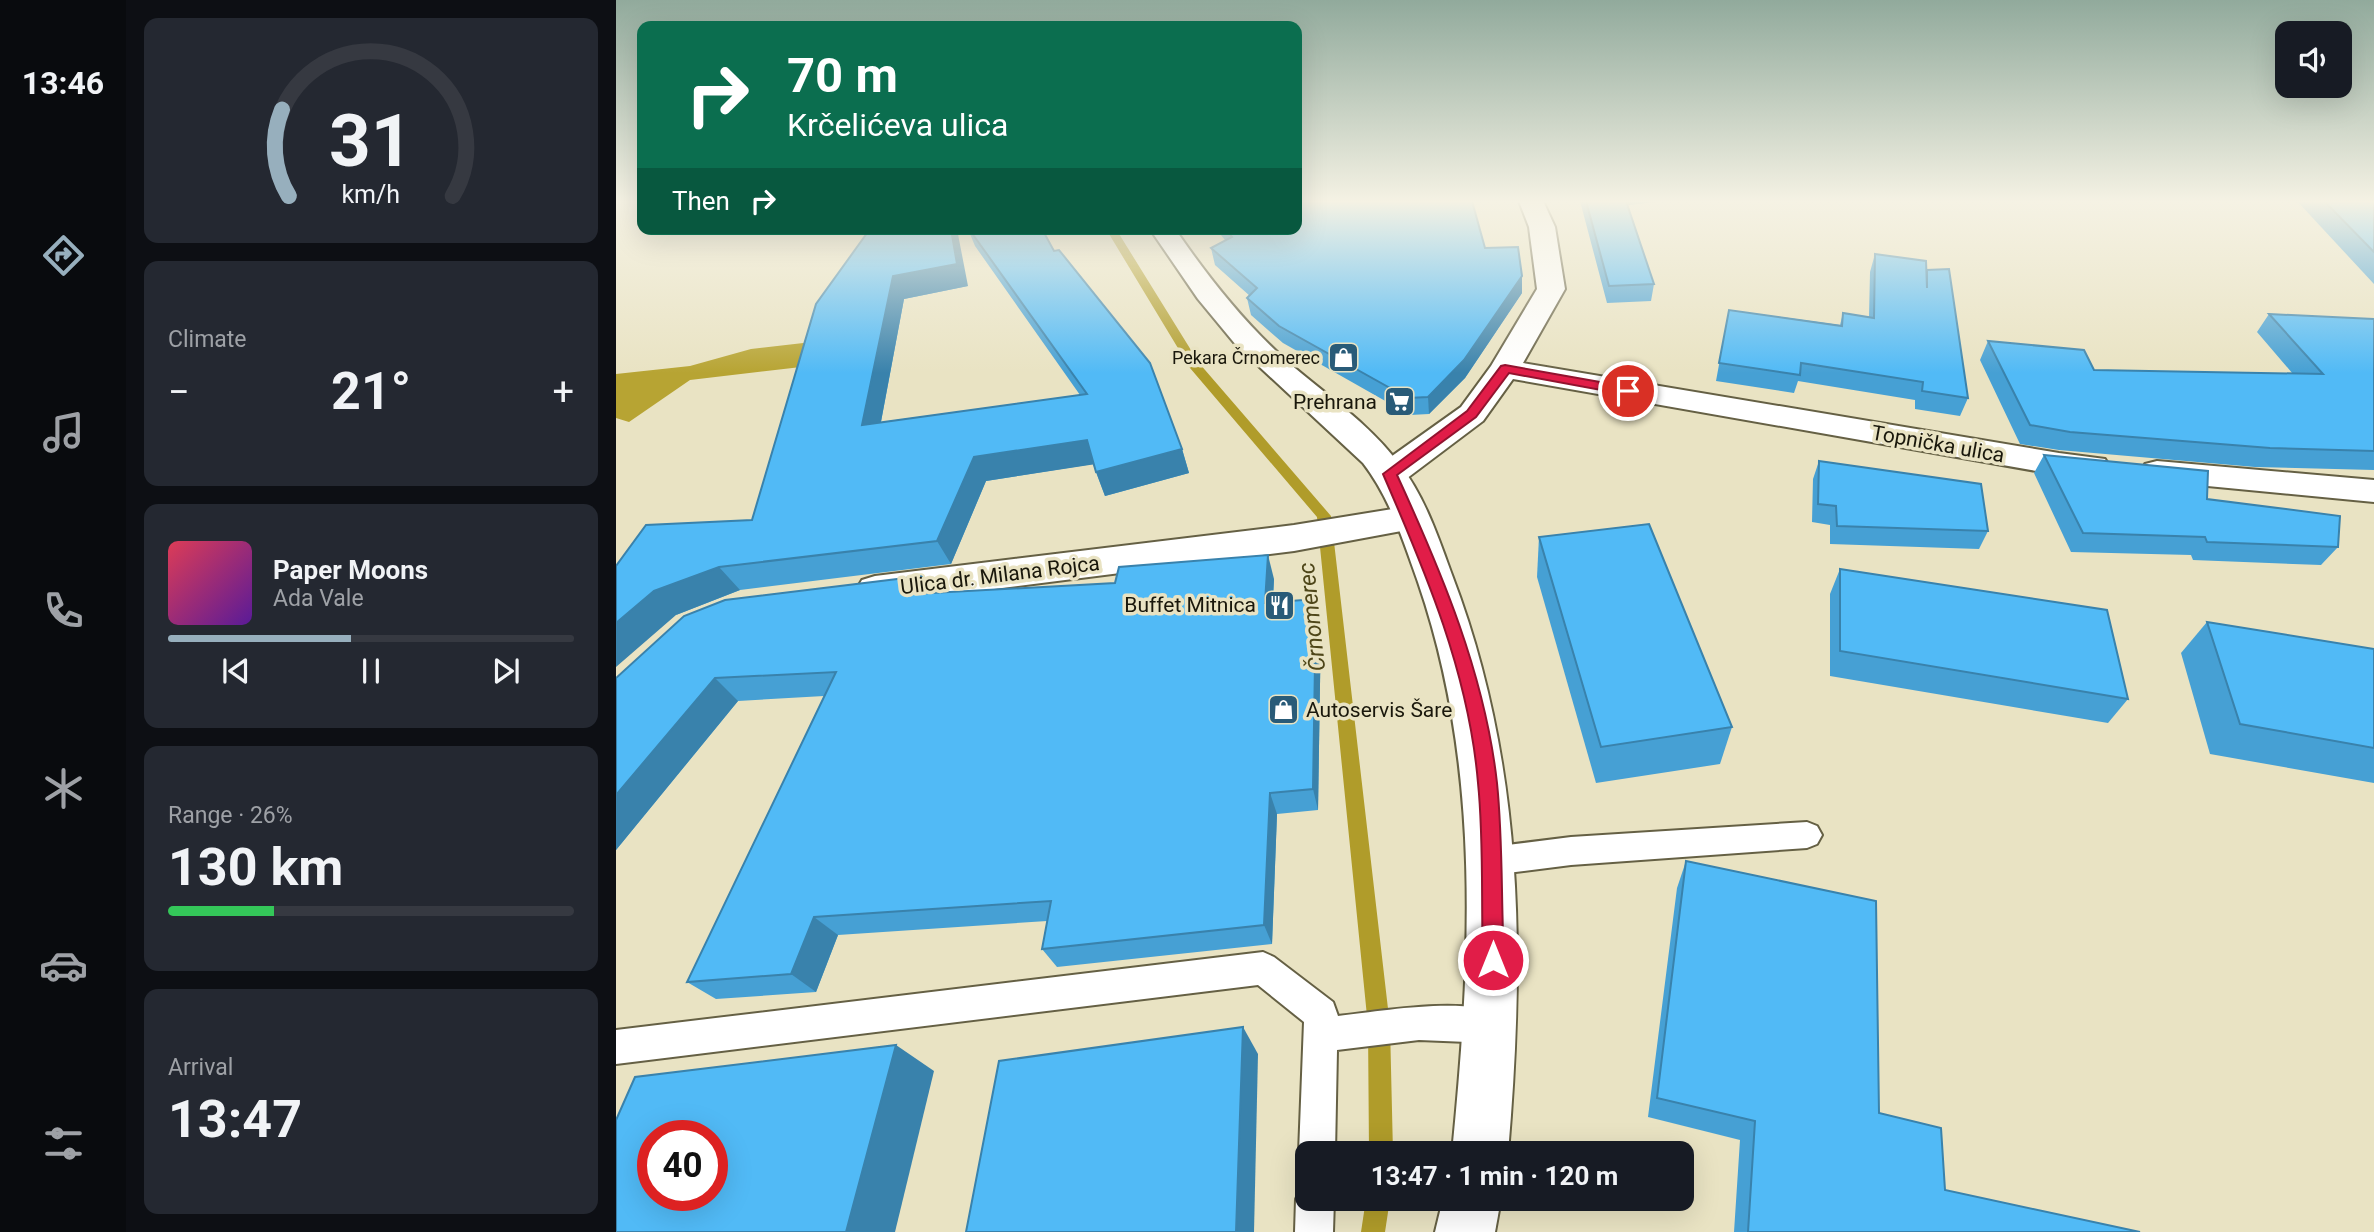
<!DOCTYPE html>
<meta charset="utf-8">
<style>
:root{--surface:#171b24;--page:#242831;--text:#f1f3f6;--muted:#9ea1a6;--line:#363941;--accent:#97afbd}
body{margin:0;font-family:Roboto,sans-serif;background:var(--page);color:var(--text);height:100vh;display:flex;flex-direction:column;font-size:26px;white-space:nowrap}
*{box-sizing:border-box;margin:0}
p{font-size:23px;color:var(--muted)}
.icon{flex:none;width:38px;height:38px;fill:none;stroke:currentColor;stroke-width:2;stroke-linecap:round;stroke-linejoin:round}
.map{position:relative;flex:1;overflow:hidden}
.side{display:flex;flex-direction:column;gap:18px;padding:18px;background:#0d0f14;width:490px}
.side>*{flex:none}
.banner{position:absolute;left:21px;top:21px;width:665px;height:214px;border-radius:14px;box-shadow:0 7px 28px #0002;background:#0b6e4f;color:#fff;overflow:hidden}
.fabs{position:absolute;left:1659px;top:21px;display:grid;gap:14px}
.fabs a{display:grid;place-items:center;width:77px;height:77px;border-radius:14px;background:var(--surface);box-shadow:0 7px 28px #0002;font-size:35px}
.speed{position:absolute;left:21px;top:1120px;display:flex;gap:14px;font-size:35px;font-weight:700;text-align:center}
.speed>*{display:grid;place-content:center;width:91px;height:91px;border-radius:50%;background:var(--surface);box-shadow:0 7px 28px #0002;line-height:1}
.speed .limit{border:10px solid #d22;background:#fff;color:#111}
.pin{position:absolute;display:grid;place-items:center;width:60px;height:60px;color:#fff;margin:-30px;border:4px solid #fff;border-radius:50%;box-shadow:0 2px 7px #0007}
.me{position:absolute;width:77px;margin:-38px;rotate:0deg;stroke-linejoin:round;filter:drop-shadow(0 0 5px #0008)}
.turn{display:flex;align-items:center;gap:24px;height:147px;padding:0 35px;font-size:32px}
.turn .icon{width:91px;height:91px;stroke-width:2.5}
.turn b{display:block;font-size:49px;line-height:60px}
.then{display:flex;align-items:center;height:66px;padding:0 35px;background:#0003;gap:14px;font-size:26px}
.big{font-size:52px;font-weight:700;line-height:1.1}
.side .widget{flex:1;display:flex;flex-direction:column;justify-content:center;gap:10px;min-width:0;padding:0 24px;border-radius:14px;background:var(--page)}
.side .dial{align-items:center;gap:0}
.dial svg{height:182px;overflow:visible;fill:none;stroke:var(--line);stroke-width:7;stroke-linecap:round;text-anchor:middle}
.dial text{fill:var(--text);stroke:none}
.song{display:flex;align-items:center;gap:21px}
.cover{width:84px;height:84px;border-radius:10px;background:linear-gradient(135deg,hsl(350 70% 55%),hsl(270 70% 35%))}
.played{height:7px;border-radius:4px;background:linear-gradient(90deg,var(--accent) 45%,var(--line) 45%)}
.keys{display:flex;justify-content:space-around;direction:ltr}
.heat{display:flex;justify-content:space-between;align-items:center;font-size:38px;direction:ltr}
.charge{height:10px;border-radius:5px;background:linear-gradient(90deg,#34c759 26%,var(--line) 0)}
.trip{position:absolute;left:679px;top:1141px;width:399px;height:70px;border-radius:14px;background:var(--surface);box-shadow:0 7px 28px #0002;font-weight:700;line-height:70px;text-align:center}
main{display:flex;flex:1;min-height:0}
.tabs{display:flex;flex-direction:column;width:126px;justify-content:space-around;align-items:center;background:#090b0e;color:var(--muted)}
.tabs .icon{width:49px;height:49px}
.tabs .selected{color:var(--accent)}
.tabs b{font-size:32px;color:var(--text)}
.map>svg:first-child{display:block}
</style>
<main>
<nav class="tabs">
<b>13:46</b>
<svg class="icon selected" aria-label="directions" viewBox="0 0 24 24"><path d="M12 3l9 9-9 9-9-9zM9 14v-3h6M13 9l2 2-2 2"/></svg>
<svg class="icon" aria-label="music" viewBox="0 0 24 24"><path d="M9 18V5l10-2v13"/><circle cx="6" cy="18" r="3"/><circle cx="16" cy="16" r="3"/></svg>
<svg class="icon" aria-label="phone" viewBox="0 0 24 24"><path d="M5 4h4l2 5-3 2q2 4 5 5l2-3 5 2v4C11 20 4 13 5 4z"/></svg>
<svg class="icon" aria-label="climate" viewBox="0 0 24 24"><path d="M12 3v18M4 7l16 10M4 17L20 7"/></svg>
<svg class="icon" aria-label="car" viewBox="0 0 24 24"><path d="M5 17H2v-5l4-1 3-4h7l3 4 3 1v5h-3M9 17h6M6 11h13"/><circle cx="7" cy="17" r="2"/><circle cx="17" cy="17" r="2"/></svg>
<svg class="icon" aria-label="filters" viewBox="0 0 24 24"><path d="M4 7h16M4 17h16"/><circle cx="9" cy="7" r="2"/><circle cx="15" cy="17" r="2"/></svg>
</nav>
<section class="side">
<div class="widget dial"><svg viewBox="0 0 100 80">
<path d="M14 69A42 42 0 1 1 86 69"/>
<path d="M14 69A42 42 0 0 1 11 31" stroke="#97afbd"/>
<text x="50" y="56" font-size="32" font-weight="700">31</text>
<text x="50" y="72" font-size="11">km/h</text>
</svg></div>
<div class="widget"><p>Climate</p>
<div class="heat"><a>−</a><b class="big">21°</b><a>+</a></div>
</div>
<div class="widget">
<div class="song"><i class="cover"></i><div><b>Paper Moons</b><p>Ada Vale</p></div></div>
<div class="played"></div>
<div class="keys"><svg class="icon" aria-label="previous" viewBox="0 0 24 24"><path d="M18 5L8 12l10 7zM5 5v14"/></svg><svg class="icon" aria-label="pause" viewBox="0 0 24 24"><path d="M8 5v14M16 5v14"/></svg><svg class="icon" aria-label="next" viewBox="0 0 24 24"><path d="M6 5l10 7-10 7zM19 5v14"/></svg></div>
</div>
<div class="widget"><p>Range · 26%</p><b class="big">130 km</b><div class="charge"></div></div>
<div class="widget"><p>Arrival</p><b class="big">13:47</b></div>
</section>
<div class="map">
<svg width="1758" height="1232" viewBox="0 0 1758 1232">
<rect width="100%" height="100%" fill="#e9e3c3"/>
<!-- forest -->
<polygon fill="#b7a433" points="196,342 185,367 74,380 13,422 0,418 0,374 74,366 135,349"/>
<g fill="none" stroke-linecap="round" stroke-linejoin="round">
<!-- stream -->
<g fill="#b09c2a" fill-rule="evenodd">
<polygon points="490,229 500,229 583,363 715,516 774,1026 777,1153 753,1153 752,1026 701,517 574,368"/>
<polygon points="750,1199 774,1199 769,1232 745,1232"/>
</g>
<defs>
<g id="service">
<polygon points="1191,822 1201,826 1206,835 1201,844 1191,848 955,865 875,875 864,871 860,861 864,851 875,847 955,837"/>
<path d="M647,952L658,957L717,1002L722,1016C767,1011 845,997 888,1014L893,1026L888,1038L876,1043L803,1040L721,1050L719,1153H691V1167L683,1153L688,1022L642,985L0,1064V1030Z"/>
<polygon points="691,1184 691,1199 718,1199 717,1232 679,1232 680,1199 686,1186"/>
</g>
<g id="minor">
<polygon points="903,201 927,201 939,227 949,289 907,363 1443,453 1489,459 1494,467 1489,475 1477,478 1443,475 897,379 867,421 786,482 774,485 762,482 757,474 762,466 845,407 875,366 921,289 913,227"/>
<polygon points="1541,461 1758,480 1758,502 1529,480 1524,472 1529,464"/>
<polygon points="795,506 807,509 813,518 807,527 678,551 259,604 246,600 240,590 246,580 259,576 678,525"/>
</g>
<g id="tertiary">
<path d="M534,229H559C592,277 628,323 672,362C710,395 754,424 784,465C809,497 822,537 836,575C908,763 909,955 892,1153H836C855,960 866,768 802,582C787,540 774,498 747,463L620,345L582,299Z"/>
<polygon points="827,1199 885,1199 879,1232 819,1232"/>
</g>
</defs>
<!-- service casing -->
<use href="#service" stroke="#656044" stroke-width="4"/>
<!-- minor casing -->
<use href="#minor" stroke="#656044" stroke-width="4"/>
<!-- tertiary casing -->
<use href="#tertiary" stroke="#656044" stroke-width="4"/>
<!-- service -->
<use href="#service" fill="#fff" fill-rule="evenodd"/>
<!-- minor -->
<use href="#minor" fill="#fff" fill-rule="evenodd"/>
<!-- tertiary -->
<use href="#tertiary" fill="#fff" fill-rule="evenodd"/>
</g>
<!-- wall -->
<g fill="#46a0d4">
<polygon points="964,201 1046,201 1012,205 1038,284 1035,301 991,303"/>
<polygon points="1681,201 1758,201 1758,284"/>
<polygon points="254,229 352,286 288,299 265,422 464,395 359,246 352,229 426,229 438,251 566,449 573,473 489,496 477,464 370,481 335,564 124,590 60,615 136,520"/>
<polygon points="600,229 681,229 869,248 906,276 906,293 849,378 813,414 794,415 667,343 635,315 631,298 634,296 599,265 595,248 609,240"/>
<polygon points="1259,254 1310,274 1311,270 1352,398 1344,416 1299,409 1299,400 1182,381 1178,393 1100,381 1113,310 1224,325 1227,313 1253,317 1254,272"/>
<polygon points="1653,314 1758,319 1758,470 1639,467 1443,450 1404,444 1364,360 1372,341 1478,370 1677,374 1641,332"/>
<polygon points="1428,455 1591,499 1722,547 1705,565 1577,560 1575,555 1455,552 1418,473"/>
<polygon points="1203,461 1372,531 1363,549 1214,544 1214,525 1196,522 1197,479"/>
<polygon points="923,537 1116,727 1104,764 980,783 921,577"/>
<polygon points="1224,569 1512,699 1492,723 1214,676 1214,594"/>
<polygon points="658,579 657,603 700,599 705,622 702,810 661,814 656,944 441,967 426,949 431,921 222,935 200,992 100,999 71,982 208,696 122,701 0,850 0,678 317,593"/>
<polygon points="1591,622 1758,649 1758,783 1594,754 1565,653"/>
<polygon points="1070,861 1263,1113 1329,1190 1524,1232 1118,1232 1124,1140 1032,1117 1061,888"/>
</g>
<!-- shaded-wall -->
<g fill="#3982ac">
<polygon points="1006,201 1046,201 1005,206"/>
<polygon points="335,229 341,229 352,286 288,299 260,448 246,425 277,276"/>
<polygon points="906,276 906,293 849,378 813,414 812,397"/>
<polygon points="471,440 480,464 370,481 335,564 321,541 358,457"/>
<polygon points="566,449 573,473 489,496 480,472"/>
<polygon points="652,555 658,579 655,626 649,603"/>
<polygon points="103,567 124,590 60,615 0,667 0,623 38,591"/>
<polygon points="306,576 321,599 298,594"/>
<polygon points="700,599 705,622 702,810 697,789"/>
<polygon points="99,678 122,701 0,850 0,795"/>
<polygon points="654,793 661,814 656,944 648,925"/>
<polygon points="198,917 222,935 200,992 175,974"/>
<polygon points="627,1027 642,1054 638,1232 620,1232"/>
<polygon points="280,1045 318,1071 279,1232 230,1232"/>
</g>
<!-- building -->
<g fill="#51baf6" stroke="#3982ac" stroke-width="2" fill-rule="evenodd">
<polygon points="681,201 856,201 869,248 902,247 906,276 848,360 812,397 792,398 663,326 631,298 641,288 595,248 616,237 610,229 681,229"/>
<polygon points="970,201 1010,201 1038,284 993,286"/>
<polygon points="1708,201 1758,201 1758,252"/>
<polygon points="254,229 335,229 341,264 277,276 246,425 471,394 353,229 426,229 438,251 443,250 534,363 566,449 480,472 471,440 358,457 321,541 103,567 38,591 0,623 0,566 30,525 136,520 200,304"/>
<polygon points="1259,254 1310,261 1311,288 1311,270 1333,269 1352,398 1306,391 1307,382 1185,363 1184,375 1103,363 1113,310 1226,326 1227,313 1258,318"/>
<polygon points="1653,314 1758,319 1758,451 1654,448 1454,432 1414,425 1372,341 1468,350 1478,370 1707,374"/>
<polygon points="1428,455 1592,471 1591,499 1724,516 1722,547 1591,542 1589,537 1467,533"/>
<polygon points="1203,461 1365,484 1372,531 1221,526 1220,506 1202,504"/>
<polygon points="1033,524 1116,727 985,747 923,537"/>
<polygon points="652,555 649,603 700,599 697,789 654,793 648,925 426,949 435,901 198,917 175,974 71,982 220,672 99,678 0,795 0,678 68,616 109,600 306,576 298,594 499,583 503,567"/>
<polygon points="1224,569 1491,610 1512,699 1224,651"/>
<polygon points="1591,622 1758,649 1758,748 1624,724"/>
<polygon points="1070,861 1260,901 1263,1113 1325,1128 1329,1190 1524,1232 1132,1232 1139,1121 1041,1098"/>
<polygon points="627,1027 620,1232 350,1232 383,1061"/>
<path d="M280,1045L230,1232H0V1120L19,1077ZM37,1136H96V1195H37Z"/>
</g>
<!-- sky -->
<linearGradient id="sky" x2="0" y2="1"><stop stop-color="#91aa9c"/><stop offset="0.54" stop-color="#f5f2e4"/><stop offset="1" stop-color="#f5f2e4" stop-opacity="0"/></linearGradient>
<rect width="1758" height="373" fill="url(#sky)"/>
<!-- route -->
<path fill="#e11d48" stroke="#92132f" stroke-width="2" d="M889,365L1012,387L1018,391L1012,395L893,373L860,417L781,475C826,573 869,675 881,783C887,841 885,901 888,960L885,967L877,970L870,967L867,960C865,901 868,841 862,783C853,674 810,573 767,474L851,411L885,366Z"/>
<!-- icons -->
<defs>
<symbol id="shop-square" viewBox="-11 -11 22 22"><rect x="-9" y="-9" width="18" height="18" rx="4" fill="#295b78" stroke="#e9e3c3"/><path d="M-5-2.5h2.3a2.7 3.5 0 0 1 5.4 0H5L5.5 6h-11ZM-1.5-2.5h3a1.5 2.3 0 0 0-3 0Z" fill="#fff"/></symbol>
<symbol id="supermarket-square" viewBox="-11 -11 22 22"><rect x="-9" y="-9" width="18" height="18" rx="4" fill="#295b78" stroke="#e9e3c3"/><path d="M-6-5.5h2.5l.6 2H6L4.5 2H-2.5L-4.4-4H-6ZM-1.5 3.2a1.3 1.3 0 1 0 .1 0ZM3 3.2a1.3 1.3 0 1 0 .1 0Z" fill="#fff"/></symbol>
<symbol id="restaurant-square" viewBox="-11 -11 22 22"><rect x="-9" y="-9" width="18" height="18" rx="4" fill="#295b78" stroke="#e9e3c3"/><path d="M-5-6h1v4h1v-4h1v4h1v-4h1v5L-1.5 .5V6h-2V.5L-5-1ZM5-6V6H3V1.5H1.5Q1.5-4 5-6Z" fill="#fff"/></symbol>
</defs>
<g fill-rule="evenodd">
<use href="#shop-square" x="710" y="340" width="35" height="35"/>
<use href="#supermarket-square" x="766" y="384" width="35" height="35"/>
<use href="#restaurant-square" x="646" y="588" width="35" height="35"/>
<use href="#shop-square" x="650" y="692" width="35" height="35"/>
</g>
<g text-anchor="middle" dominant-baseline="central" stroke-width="7" stroke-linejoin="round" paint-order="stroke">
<!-- far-poi labels -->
<g font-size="18" fill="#19170b" stroke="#e9e3c3" text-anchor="end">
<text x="704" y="357">Pekara Črnomerec</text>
</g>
<!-- poi labels -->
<g font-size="21" fill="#19170b" stroke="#e9e3c3" text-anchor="end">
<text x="761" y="402">Prehrana</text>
<text x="640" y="605">Buffet Mitnica</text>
<text x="690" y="710" text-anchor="start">Autoservis Šare</text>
</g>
<!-- street labels -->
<g font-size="21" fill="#19170b" stroke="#e9e3c3">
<text transform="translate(1322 444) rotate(10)">Topnička ulica</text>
<text transform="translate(384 575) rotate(-7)">Ulica dr. Milana Rojca</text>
</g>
<!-- water labels -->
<g font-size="23" font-style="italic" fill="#4e4619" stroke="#e9e3c3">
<text transform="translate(696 617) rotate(-96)">Črnomerec</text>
</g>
</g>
</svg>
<div class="fabs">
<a><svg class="icon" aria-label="sound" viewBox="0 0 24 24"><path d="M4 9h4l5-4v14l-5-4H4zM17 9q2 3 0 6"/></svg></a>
</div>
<div class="speed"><div class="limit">40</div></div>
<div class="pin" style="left:1012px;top:391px;background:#d93025"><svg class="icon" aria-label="arrive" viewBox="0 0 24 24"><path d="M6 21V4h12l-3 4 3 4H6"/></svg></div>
<svg class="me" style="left:877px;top:960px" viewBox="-20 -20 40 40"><circle r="17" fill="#e11d48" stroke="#fff" stroke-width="3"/><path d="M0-11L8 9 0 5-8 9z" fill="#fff"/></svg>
<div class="trip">13:47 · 1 min · 120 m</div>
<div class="banner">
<div class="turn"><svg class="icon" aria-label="right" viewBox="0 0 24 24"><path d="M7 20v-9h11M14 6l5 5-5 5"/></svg><div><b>70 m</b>Krčelićeva ulica</div></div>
<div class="then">Then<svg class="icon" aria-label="right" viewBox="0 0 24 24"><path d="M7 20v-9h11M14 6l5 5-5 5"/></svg></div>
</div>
</div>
</main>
